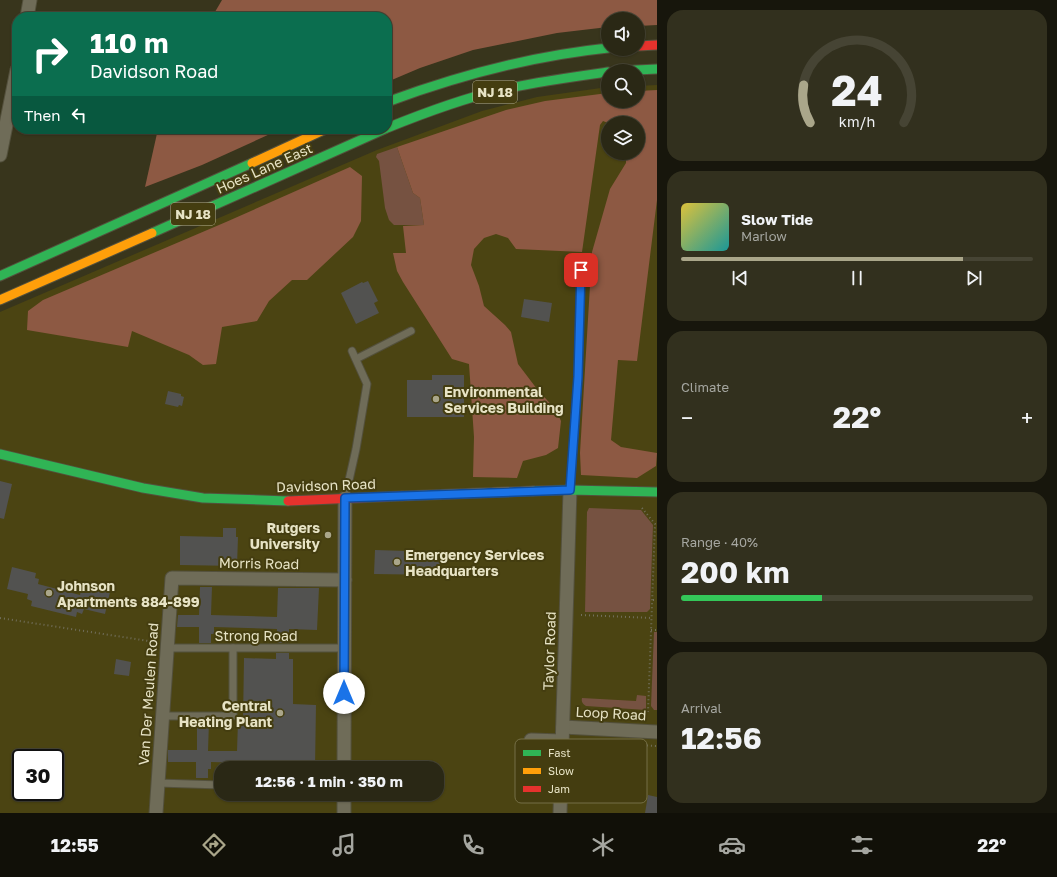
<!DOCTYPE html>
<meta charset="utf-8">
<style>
:root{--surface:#2a2815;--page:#32301e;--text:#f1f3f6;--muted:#a5a6a0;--line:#464434;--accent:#aaa68a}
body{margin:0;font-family:"Golos Text",sans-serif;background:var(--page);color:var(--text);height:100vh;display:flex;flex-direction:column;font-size:15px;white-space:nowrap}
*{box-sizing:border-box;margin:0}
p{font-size:13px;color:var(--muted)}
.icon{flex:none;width:22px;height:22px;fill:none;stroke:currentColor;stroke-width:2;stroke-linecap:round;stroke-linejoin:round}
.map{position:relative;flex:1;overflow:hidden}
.side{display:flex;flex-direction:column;gap:10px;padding:10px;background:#17160c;width:400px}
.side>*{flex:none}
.banner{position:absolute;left:12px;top:12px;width:380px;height:122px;border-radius:16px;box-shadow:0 1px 3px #0004,0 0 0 1px var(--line);background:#0b6e4f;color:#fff;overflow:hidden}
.tools{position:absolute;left:601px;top:12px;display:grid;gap:8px}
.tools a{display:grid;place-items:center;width:44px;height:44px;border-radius:50%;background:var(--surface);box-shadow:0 1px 3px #0004,0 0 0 1px var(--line);font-size:20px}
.speed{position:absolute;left:12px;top:749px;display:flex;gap:8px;font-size:20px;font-weight:700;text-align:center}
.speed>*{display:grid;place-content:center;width:52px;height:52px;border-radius:50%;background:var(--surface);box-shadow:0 1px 3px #0004,0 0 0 1px var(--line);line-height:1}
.speed .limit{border:2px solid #111;border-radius:6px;background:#fff;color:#111}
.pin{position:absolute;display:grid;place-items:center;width:34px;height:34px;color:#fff;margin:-17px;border-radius:8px;box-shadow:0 2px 6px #0006}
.me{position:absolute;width:44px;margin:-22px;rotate:0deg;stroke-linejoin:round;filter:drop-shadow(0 0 3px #0008)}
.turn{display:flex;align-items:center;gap:14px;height:84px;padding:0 12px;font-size:18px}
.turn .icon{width:52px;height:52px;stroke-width:2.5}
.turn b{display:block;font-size:28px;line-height:34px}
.then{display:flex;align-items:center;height:38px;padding:0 12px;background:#0003;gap:8px;font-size:15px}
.big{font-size:30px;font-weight:700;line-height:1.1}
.side .card{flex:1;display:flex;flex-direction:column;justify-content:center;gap:6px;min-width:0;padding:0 14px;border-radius:16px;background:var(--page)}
.side .dial{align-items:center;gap:0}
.dial svg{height:104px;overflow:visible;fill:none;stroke:var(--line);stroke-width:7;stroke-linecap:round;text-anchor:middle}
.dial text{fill:var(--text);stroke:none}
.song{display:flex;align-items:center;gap:12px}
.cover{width:48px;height:48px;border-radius:6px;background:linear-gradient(135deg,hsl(50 70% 55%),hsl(180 70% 35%))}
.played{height:4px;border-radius:2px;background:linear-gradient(90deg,var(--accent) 80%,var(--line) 80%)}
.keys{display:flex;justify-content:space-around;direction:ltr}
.heat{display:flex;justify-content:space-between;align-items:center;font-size:22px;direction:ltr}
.charge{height:6px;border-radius:3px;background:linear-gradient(90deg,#34c759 40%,var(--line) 0)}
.trip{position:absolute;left:214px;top:761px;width:230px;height:40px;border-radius:16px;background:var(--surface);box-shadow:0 1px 3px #0004,0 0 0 1px var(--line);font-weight:700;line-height:40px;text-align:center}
.tabs{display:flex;height:64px;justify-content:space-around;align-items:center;background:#111008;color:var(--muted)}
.tabs .icon{width:28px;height:28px}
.tabs .active{color:var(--accent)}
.tabs b{font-size:18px;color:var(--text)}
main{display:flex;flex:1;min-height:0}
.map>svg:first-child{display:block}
</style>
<main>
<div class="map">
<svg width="657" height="813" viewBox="0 0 657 813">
<rect width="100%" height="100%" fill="#38351c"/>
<!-- built -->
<path fill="#4b4412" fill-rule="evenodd" d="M657,85V813H0V312L377,150L482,111L537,97L608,87V101H638V86ZM608,123H638V153H608ZM21,758H55V792H21ZM221,768H437V794H221Z"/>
<!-- green -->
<g fill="#765241">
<polygon points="397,147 413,193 420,198 424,225 394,225 389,220 385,208 379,161 376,157 377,154"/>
<polygon points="589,508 641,510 653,525 650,609 647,612 585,612 587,512"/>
<polygon points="654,632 657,632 657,710 654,710 651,706"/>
<path d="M637,695L646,696V710L586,706C583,704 581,702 582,698L636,701Z"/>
</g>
<!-- forest -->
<g fill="#8d5943">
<polygon points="222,0 657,0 657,25 638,26 638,19 608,19 608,27 557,33 473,50 420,68 387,82 387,17 212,17"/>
<polygon points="657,90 657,200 637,361 618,360 611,440 621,447 657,453 656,466 637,478 581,475 580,453 592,252 610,189 626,163 626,153 638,153 638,123 608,123 603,121 600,125 582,252 516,249 508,238 496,234 484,238 474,249 471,265 479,286 484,306 505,325 511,332 518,364 537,389 556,410 561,421 558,448 546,455 523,461 517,478 473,477 474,437 469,364 452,359 403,282 397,271 393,253 406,253 403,226 424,225 420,198 413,193 397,147 506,110 545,101 608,93 608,101 638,101 638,91"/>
<polygon points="158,129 281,129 202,165 145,187"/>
<polygon points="350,167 362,176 361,221 353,237 307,280 292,280 269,301 257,321 222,327 216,364 203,365 189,355 132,331 128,347 27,330 28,311 43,300 226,222"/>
</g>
<!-- building -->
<g fill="#525250">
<polygon points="368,281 378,301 374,303 379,313 356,324 341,293 362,282 363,283"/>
<polygon points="524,299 552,303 549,322 521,317"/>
<polygon points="432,375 464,375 464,417 407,417 407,380 432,380"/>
<polygon points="168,391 181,394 181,396 184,397 182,406 179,405 178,407 165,404"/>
<polygon points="0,481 12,484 4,519 0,518"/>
<polygon points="223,528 236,528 236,537 238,537 237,566 180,565 180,536 223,537"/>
<polygon points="375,550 441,552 440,575 374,574"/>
<polygon points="12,567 36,573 35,578 39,579 38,584 80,595 81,590 86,591 87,586 110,592 105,614 84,609 82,614 77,612 76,617 31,606 32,601 27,599 28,594 7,589"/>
<polygon points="200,587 212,587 211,615 277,617 278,588 319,588 317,630 289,629 289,643 277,643 277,629 214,627 214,634 211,634 211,643 199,643 199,627 177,627 178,615 199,615"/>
<polygon points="276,653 289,653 289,659 293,659 293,704 316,705 315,768 246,768 246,763 211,762 211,769 208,769 208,778 196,778 196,762 168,762 168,750 197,750 197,722 209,722 208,751 237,751 238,721 243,721 244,658 276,659"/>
<polygon points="116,659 131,662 129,676 114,674"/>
<polygon points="648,795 657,797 657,813 645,813"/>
</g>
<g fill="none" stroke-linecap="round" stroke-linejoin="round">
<defs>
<g id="lane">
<polyline points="356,359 411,331"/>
<polyline points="570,490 578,377 581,270"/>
<polyline points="345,498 356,449 367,384 352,351"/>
<polyline points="167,648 345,648"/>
<polyline points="162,716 233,716 233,648"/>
<polyline points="158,783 221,785"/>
</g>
<g id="street">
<polyline points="27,17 30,0"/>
<polyline points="0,155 17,70"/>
<polyline points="563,727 657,732"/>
<polyline points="531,740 562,741"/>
<polyline points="344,768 345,498"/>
<polyline points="156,813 172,578 345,580"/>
<polyline points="344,813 344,794"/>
<polyline points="560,813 570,490"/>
</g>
<g id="fast">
<polyline points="616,71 657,69"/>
<path d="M387,102C460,75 531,56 608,48"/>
<path d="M387,128C424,113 461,99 500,90C535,82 572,77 608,72"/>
<polyline points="152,233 385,129"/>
<polyline points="0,276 252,163"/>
<polyline points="0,454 143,488 203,498 288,501"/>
<polyline points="533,491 570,490 657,492"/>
</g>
<g id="slow">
<polyline points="252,163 326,129"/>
<polyline points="0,300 152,233"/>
<polyline points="402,496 533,491"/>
</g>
<g id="jam">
<polyline points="638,46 657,45"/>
<polyline points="288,501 402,496"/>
</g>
</defs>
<!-- lane casing -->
<use href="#lane" stroke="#53503c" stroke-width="9"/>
<!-- street casing -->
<use href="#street" stroke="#53503c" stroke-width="15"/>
<!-- fast casing -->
<use href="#fast" stroke="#53503c" stroke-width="11"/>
<!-- slow casing -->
<use href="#slow" stroke="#53503c" stroke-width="11"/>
<!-- jam casing -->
<use href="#jam" stroke="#53503c" stroke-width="11"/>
<!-- path -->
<g stroke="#726f5c" stroke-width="2" stroke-dasharray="1 3" stroke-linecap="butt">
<polyline points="642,508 655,524 648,712"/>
<polyline points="653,600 657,600"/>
<polyline points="581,615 652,618"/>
<polyline points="0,618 155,642"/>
<polyline points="651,630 657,630"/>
<polyline points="588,714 604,715"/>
<polyline points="575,744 598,743 657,746"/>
</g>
<!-- lane -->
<use href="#lane" stroke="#6f6c58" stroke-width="7"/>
<!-- street -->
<use href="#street" stroke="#6f6c58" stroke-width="13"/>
<!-- fast -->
<use href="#fast" stroke="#30b455" stroke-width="9"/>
<!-- slow -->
<use href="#slow" stroke="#ff9f0a" stroke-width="9"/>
<!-- jam -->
<use href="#jam" stroke="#e5322d" stroke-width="9"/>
</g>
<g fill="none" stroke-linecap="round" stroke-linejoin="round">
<defs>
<polyline id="route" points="344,693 345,498 570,490 578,377 581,270"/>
</defs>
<!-- route casing -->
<use href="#route" stroke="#114b97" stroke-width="10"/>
<!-- route -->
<use href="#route" stroke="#1a73e8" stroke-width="7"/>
</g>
<!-- markers -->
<g fill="#aaa68a" stroke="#443d10" stroke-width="1.5">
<circle cx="436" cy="399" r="4"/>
<circle cx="328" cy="535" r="4"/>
<circle cx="397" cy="562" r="4"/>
<circle cx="49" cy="593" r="4"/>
<circle cx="280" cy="713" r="4"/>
</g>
<g text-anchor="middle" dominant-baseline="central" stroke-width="4" stroke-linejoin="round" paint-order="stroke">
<!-- shield labels -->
<g fill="#443d10" stroke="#b6b18f" stroke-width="1">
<rect x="473" y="81" width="44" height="22" rx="3"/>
<rect x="171" y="203" width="44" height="22" rx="3"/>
</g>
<g font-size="13" font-weight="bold" fill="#e7e3c5">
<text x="495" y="92">NJ 18</text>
<text x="193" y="214">NJ 18</text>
</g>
<!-- street labels -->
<g font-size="14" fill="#e7e3c5" stroke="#443d10">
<text transform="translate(264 168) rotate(-24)">Hoes Lane East</text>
<text transform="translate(326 485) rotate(-2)">Davidson Road</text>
<text transform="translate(259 563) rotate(1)">Morris Road</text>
<text x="256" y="635">Strong Road</text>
<text transform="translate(549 651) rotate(-88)">Taylor Road</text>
<text transform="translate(148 694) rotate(-86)">Van Der Meulen Road</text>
<text transform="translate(611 713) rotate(3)">Loop Road</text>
</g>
<!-- poi labels -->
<g font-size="14" font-weight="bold" fill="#e7e3c5" stroke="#443d10" text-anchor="start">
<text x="444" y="391">Environmental<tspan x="444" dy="16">Services Building</tspan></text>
<text x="320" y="527" text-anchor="end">Rutgers<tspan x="320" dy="16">University</tspan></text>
<text x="405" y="554">Emergency Services<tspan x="405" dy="16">Headquarters</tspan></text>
<text x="57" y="585">Johnson<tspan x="57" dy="16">Apartments 884-899</tspan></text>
<text x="272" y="705" text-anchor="end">Central<tspan x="272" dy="16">Heating Plant</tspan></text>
</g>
</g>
<!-- legend -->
<rect x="515" y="739" width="132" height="64" rx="6" fill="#443d10" stroke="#756f46" stroke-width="1"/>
<rect x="523" y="750" width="18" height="6" fill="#30b455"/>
<rect x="523" y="768" width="18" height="6" fill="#ff9f0a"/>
<rect x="523" y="786" width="18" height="6" fill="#e5322d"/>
<g font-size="11" fill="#e7e3c5">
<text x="548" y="757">Fast</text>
<text x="548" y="775">Slow</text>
<text x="548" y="793">Jam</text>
</g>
</svg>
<div class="tools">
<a><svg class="icon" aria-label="sound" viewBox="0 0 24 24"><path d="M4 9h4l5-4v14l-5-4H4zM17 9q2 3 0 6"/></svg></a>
<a><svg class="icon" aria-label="search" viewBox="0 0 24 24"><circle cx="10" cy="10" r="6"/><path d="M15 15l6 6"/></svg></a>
<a><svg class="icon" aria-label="layers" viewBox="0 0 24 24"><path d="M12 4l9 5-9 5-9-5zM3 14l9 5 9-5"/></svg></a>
</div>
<div class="speed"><div class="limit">30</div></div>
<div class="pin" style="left:581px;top:270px;background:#d93025"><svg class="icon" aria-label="arrive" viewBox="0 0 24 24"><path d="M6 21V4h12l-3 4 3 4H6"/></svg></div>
<svg class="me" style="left:344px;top:693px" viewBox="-20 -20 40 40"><circle r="19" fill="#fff"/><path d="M0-13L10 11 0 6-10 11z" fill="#1a73e8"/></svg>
<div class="trip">12:56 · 1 min · 350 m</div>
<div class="banner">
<div class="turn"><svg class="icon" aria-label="right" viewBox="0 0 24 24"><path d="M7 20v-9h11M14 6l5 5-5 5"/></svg><div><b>110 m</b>Davidson Road</div></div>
<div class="then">Then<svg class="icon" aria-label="left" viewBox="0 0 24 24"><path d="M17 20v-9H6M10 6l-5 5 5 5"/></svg></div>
</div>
</div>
<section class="side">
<div class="card dial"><svg viewBox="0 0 100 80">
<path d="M14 69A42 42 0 1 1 86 69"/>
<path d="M14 69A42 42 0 0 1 9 40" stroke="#aaa68a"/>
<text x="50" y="56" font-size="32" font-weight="700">24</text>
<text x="50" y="72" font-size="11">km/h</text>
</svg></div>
<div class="card">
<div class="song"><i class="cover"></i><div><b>Slow Tide</b><p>Marlow</p></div></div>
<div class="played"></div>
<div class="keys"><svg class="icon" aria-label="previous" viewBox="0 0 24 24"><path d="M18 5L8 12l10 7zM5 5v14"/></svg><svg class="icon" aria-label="pause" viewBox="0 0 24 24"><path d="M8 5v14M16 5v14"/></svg><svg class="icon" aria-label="next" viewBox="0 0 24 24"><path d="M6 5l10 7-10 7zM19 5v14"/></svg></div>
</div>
<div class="card"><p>Climate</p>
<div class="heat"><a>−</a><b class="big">22°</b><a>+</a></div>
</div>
<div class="card"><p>Range · 40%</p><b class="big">200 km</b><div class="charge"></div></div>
<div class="card"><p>Arrival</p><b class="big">12:56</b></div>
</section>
</main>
<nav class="tabs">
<b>12:55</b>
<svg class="icon active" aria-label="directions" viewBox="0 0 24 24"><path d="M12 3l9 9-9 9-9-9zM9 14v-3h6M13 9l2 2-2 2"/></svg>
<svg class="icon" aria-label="music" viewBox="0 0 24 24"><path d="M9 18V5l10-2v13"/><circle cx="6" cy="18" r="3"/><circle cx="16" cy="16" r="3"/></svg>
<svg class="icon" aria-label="phone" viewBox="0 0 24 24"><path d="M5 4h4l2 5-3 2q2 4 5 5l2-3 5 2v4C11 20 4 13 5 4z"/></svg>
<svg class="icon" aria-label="climate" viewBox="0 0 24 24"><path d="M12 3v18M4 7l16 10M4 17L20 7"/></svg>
<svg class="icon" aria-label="car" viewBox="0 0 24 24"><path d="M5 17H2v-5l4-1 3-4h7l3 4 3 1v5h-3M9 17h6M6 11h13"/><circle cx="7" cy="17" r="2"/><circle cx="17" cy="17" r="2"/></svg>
<svg class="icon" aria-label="filters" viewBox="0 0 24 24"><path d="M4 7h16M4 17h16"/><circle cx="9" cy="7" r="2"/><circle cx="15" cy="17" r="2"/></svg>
<b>22°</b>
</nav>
